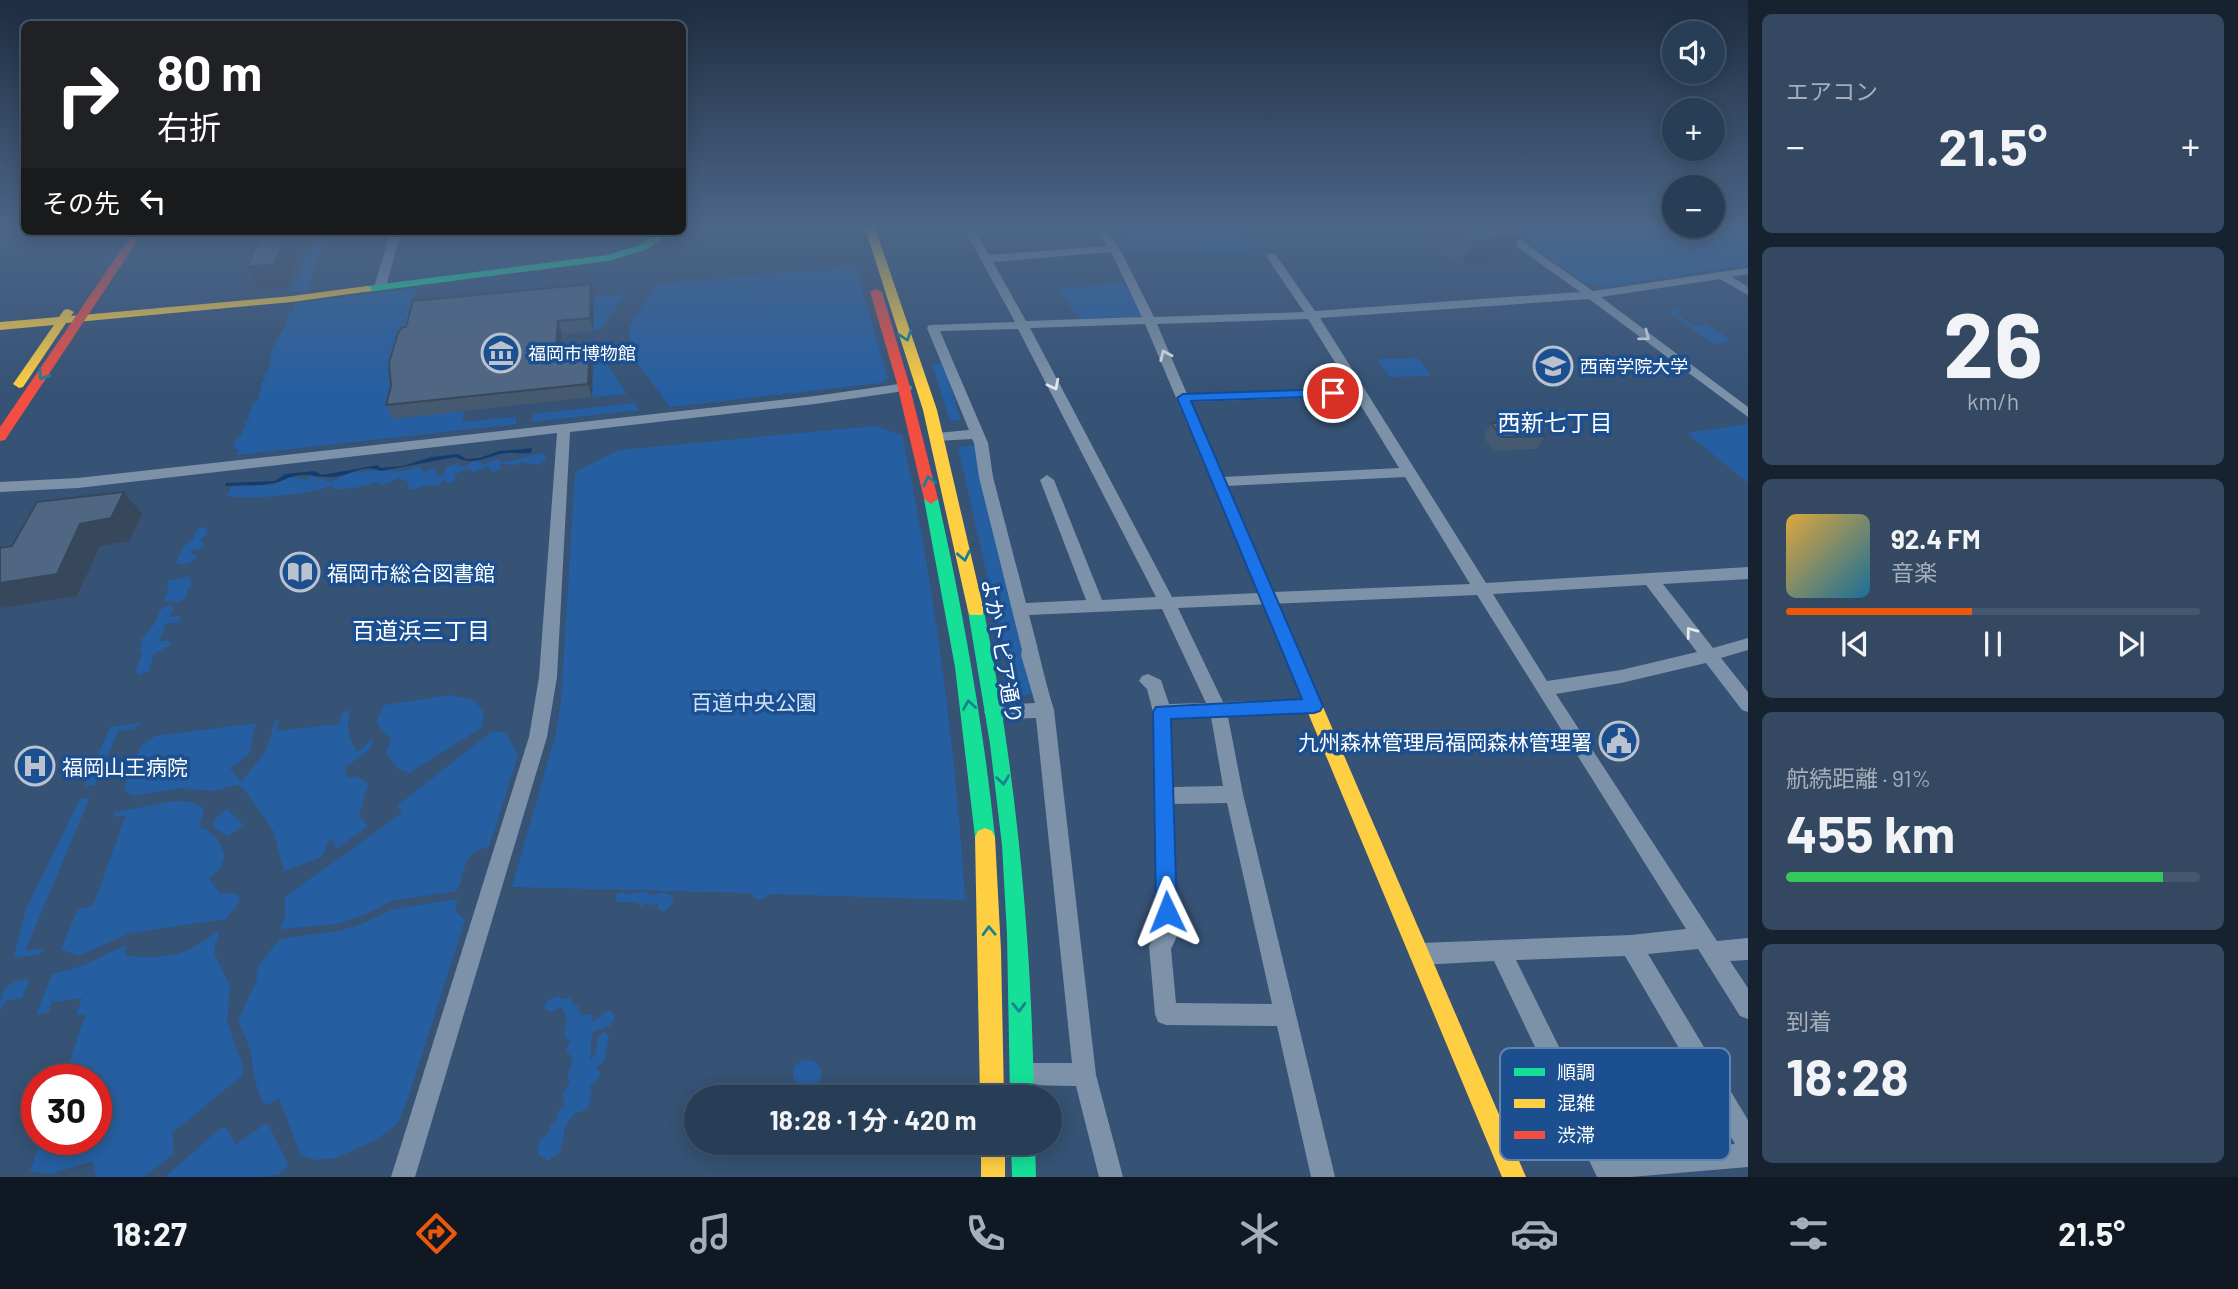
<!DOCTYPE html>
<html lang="ja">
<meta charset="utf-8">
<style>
:root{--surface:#283e57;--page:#344961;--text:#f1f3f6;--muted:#a5aeba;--line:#44576d;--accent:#ea580c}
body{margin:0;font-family:Barlow,"Noto Sans JP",sans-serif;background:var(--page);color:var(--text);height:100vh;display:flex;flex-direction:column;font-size:26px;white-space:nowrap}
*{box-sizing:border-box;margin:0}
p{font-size:23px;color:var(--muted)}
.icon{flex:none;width:38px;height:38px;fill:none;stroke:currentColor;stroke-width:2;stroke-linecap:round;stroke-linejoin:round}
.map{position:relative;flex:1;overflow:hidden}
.panel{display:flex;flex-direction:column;gap:14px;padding:14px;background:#162230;width:490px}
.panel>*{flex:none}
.banner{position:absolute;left:21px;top:21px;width:665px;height:214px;border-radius:10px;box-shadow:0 4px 18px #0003,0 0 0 2px var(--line);background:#202124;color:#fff;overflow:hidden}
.buttons{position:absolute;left:1662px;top:21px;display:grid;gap:14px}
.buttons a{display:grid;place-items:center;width:63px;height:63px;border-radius:50%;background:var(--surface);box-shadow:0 4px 18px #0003,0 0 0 2px var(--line);font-size:35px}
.speed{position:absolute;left:21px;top:1064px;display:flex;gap:14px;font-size:35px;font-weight:700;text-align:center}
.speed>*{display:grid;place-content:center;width:91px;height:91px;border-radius:50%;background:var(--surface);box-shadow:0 4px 18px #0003,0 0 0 2px var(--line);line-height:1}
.speed .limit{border:10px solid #d22;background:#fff;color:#111}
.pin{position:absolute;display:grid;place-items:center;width:60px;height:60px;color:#fff;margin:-30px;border:4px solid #fff;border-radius:50%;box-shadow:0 2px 7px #0007}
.me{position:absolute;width:77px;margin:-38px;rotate:358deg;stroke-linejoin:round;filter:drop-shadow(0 0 5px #0008)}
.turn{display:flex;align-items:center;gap:24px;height:147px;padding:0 21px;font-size:32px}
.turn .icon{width:91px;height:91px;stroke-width:2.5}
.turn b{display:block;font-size:49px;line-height:60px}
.then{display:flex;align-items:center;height:66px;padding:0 21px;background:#0003;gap:14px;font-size:26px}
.big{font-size:52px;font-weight:700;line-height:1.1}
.panel .card{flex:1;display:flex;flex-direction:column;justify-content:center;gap:10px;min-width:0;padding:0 24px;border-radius:10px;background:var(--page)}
.panel .dial{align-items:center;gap:0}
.dial b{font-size:91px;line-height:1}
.song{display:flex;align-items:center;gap:21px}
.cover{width:84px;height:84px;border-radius:10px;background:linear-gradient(135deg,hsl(40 70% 55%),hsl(200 70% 35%))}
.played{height:7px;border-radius:4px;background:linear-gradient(90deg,var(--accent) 45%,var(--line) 45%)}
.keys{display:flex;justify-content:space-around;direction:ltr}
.heat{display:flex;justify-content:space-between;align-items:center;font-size:38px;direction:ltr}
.charge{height:10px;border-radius:5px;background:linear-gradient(90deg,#34c759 91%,var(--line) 0)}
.trip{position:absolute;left:684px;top:1085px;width:378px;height:70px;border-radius:35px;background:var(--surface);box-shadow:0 4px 18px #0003,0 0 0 2px var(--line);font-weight:700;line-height:70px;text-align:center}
.dock{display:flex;height:112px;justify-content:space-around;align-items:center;background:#101923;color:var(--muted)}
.dock .icon{width:49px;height:49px}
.dock .selected{color:var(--accent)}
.dock b{font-size:32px;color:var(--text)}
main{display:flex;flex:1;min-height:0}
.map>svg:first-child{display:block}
</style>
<main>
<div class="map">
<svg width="1748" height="1177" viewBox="0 0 1748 1177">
<rect width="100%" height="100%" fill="#365274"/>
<!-- green -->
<g fill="#265fa1">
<polygon points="1114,225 1238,225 1257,254 1127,251"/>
<polygon points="1501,225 1736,225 1748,232 1748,265 1604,287 1584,282"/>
<polygon points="314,231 334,231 317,259 309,290 291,292 312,243"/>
<polygon points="855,266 888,378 882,383 670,407 631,355 629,327 656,284"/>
<polygon points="1123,282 1143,316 1080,320 1057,289"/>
<polygon points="415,288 416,294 412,299 408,314 418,314 393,418 464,411 463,422 516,417 516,424 237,455 239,450 234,448 235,440 243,434 242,431 247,426 244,423 250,418 247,415 252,411 250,408 259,398 261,383 266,380 263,377 270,367 271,350 287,324 285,322 289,318 286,314 293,311 296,303"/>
<polygon points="625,294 601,330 593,331 594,297"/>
<polygon points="1677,309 1682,312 1677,314 1694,326 1707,324 1732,341 1714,344 1666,310"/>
<polygon points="593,357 602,357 627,394 592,397"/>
<polygon points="1418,358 1431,376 1390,377 1377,359"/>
<polygon points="943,363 961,420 950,421 932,364"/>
<polygon points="634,403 640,410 532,422 533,414"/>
<polygon points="1748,424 1748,483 1687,433"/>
<path d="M875,426L902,435C935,589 955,743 965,900L771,894L761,900L755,899L750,893L512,887L555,737L561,703L575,472L619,450Z"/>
<polygon points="975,445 1034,694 1014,696 958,447"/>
<path d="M540,453L547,458L539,465L522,462L517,465L501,464V469L493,472L487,466L474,472L466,469L454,475L456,478L453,482L447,483L443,479L438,485H425L414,490L409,489L408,482L399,478L383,485L375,482C362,488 349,489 334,489L331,485C315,495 246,500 227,496L231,487L274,485L290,477L307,480L311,476L332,482C359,462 392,478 419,467L425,473L431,469L436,470L435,474L440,477L445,473V468L453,464L466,467L474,461L486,464L497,459L502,463Z"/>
<path d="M202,527L208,529L205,536L199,540L205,544L201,549L192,550L191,554L197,555C193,563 184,566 176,563L183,547L193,539L196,530Z"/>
<polygon points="189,576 192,585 187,590 186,598 179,602 164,601 169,588 167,586 168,581"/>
<path d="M171,605L173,609L169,617L179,616L182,618L177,622L164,624L165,628L159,641H169L172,643C155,657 154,644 150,671L139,675L136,671L142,653L139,649L143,644L141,640L153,626L161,609Z"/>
<polygon points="451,695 473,700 484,712 481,728 409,773 398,769 386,753 391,739 376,723 384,705"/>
<path d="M350,710C347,727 347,737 357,752L374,738L370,749L345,768L347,778L358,776L368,784L359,816L368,826L335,850L334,840L329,841L322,857L284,871L273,830L243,788L236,785L213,791L181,788L133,796L124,790L140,747L155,736L256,723L249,754L230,769L241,782L266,751L275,721H279L276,731L339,724L343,712Z"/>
<polygon points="141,723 133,729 118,731 95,785 84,787 110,727"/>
<path d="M491,732H506L518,755L489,847C458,853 469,871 456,891L391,901L367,914L337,924L280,929L285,917V897L402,813L397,806Z"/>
<polygon points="90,797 25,951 43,948 43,951 38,955 16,957 14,956 26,909 80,799"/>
<polygon points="175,801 191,802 204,808 199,829 204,828 218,839 225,856 220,869 209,878 219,893 237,894 240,901 226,919 130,933 78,956 61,949 78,909 93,906 126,815 113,817 115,812"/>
<polygon points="227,809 244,825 228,836 213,827 215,819"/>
<polygon points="622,892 626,894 646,892 651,896 662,892 674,897 669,908 663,912 658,908 659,902 652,906 648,903 641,906 637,902 616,902 616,895"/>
<polygon points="457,899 456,911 465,920 407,1101 397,1124 377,1139 336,1158 317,1160 301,1155 279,1098 270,1104 263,1103 255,1081 250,1049 238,1020 257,980 258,966 280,939 337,931 357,926 393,909"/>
<path d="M220,929L214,948L215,955L230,986L227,1021L243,1067V1075L172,1133L174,1153L144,1177H96L92,1161L51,1174L30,1171L41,1139H96V1080H63L86,1014L76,1015L82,998L52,1002L49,1012L36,1015L52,974L82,966L126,945L125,956C171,958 183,958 220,929Z"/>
<path d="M27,979L29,981L22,998L5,1001L0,1012C0,990 5,983 27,979Z"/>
<path d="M559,996L563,999L572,998L573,1004L579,1006L580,1015L591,1014L592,1022L609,1010L615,1016L610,1026L592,1032L590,1061L595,1055L598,1036L604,1032L609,1036L604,1062L595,1067L601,1073L597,1081L589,1086L592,1091L589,1106L581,1112L575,1113L566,1124L560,1152L548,1161L538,1154C537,1145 540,1137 549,1133L550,1126L557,1120L558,1111L565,1105L562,1095L570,1082L567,1076L573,1061L566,1049L571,1040L565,1038L564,1035C566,1027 568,1013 561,1007L549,1012L544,1007L548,1000Z"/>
<circle cx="807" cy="1074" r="14"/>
<polygon points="265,1124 268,1124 289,1166 279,1174 264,1177 165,1177 221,1128 226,1128 236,1144"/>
</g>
<!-- water -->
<path fill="#153c6e" d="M532,448L531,453C520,454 514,452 505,453C490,455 472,467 456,457L380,471C368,464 355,472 343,475C328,480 315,474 300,475C289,476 284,481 274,483C258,487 242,484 225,486L226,483L275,481L285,474L315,471L322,475L378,465L380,468L402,466L432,457L459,454L466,459L480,458L499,451Z"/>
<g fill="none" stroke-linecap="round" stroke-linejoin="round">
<!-- street -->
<g fill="#7d92a8" fill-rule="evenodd">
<path d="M962,225H972L989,255L1107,246L1094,225H1104L1124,257L1154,317L1304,312L1266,256L1271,253L1275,254L1315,311L1580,292L1487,225H1499L1593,291L1748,268V274L1732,277L1748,287V295L1720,279L1601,297L1748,407V417L1589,299L1320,318L1486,583L1748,567V579L1663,584L1713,648L1748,638V650L1721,658L1748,692V712L1742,710L1706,663L1621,683L1556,694L1717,941L1748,938V960L1730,961L1748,988V1019L1740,1016L1698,949L1648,954L1748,1120V1167L1631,1177H1597L1494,961L1420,965L1413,961L1409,954L1413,947L1420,943L1631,935L1686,929L1477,595L1178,608L1223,702L1314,699L1320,701L1323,706L1320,711L1314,713L1228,717L1243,794L1335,1177H1311L1277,1026L1166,1025L1158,1022L1155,1014L1149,946L1157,933L1153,712L1147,689L1139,681L1142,676L1148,674L1161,680L1169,704L1206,703L1162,609L1029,615C1038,647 1044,678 1054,710L1096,1075L1123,1177H1099L1076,1086L1021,1085L1013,1082L1010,1074L1013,1066L1021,1063H1072L1036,718L993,719L987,717L984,712L987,707L993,705L1035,703L1021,655L1022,650L979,477L974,443L972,439L937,441L930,437L937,433L969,430L927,328L929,325L1015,322ZM1111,252L1142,317L1026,321L993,262ZM1308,319L1351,388L1187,394L1157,324ZM1145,324L1258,593L1172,597L1030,328ZM1018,329L1156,597L1102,600L1054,480L1047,475L1040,480L1086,600L1026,603L993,477L988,443L940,331ZM1355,396L1399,468L1223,477L1191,402ZM1405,477L1470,584L1273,592L1227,486ZM1646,585L1697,652L1621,670L1547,681L1493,594ZM1211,717L1223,786L1173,787L1171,719ZM1227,803L1272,1004L1176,1003L1171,949L1177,936L1174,804ZM1625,956L1735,1144L1612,1154L1516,960Z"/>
<polygon points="391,231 401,231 386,287 380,290 374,287"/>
<polygon points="906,383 912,387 911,390 815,404 570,432 557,677 547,737 415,1177 391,1177 529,737 539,677 557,433 78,488 0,492 0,482 78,478 815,396"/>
</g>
<!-- fast -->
<g fill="#16e098" fill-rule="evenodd">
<polygon points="660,231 672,231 648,249 608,261 367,292 361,289 367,286 607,255 640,245"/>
<path d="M931,494L938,499C963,611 983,723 995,837L992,843L985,846L978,843L975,837L955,667L924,499Z"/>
<path d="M976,605L982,607L984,611C1016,773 1031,932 1034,1097H1010L1007,934L1002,845L990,744L968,611L970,607Z"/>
<polygon points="1011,1143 1035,1143 1036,1177 1012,1177"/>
</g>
<!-- slow -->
<g fill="#ffcf43" fill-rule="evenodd">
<polygon points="864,225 874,225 937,410 984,611 982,615 970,615 968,611 923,410"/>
<polygon points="367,286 371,287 371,291 292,302 66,323 23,387 19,388 13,384 54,325 0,330 0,322 59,317 64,310 68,309 74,312 71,316 292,296"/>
<polygon points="1268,592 1274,594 1276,598 1526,1177 1502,1177 1260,598 1262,594"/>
<polygon points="985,828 992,831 995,837 1001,951 1004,1097 980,1097 975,837 978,831"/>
<rect x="981" y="1143" width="24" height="34"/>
</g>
<!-- jam -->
<g fill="#f24e42" fill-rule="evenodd">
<polygon points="134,231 144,231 5,440 0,441 0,427"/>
<polygon points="876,289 882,292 908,380 938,499 931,504 924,499 896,380 870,292"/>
</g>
</g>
<!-- wall -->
<g fill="#455971">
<polygon points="1406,225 1507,225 1521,235 1508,260 1460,267"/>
<polygon points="594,297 593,331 562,334 561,347 593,357 592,397 393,419 386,405"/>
<polygon points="1491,423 1545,436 1536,449 1494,451 1483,437"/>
</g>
<!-- shaded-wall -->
<g fill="#38485c">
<polygon points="751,225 792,225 751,229"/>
<polygon points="288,231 307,231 286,287 260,290 248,267"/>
<polygon points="1521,235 1508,260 1460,267 1472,242"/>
<polygon points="591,284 594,297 593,331 590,318"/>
<polygon points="558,321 562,334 560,360 556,347"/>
<polygon points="590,344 593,357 592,397 588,384"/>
<polygon points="124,492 142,514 129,541 100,546 77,596 0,608 0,583"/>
</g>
<!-- building -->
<g fill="#506783" stroke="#38485c" stroke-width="2">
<polygon points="1449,225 1507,225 1521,235 1472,242"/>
<polygon points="261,231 288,231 274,264 248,267"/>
<polygon points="591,284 590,318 558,321 556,347 590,344 588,384 386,405 391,386 389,363 398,333 402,327 406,327 413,301"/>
<polygon points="1533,422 1545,436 1502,437 1491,423"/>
<polygon points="124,492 111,518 80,524 57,574 0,583 0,548 12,546 37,502"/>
</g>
<!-- one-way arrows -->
<defs><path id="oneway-chevron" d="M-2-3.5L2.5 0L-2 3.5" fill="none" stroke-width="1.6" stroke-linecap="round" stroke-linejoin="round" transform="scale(1.75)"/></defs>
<g stroke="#198292">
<use href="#oneway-chevron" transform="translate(906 336) rotate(72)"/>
<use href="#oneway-chevron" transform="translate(43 375) rotate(125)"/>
<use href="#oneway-chevron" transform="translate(929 481) rotate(-103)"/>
<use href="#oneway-chevron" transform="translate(964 556) rotate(78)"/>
<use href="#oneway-chevron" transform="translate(969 705) rotate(-99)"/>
<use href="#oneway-chevron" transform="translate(1003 780) rotate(82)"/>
<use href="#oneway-chevron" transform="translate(989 931) rotate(-92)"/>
<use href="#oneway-chevron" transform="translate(1019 1007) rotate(88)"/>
</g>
<g stroke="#e5e9ee">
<use href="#oneway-chevron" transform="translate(1645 336) rotate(37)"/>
<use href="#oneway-chevron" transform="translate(1165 355) rotate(-113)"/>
<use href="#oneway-chevron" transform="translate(1054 385) rotate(63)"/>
<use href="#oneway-chevron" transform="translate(1691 632) rotate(-127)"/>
</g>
<!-- sky -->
<linearGradient id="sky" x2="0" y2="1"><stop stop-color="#1e2d40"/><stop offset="0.58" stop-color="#4c6688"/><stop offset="1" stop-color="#4c6688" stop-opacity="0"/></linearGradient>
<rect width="1748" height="390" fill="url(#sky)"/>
<!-- route -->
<polygon fill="#1a73e8" stroke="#114b97" stroke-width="2" points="1333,389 1339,393 1338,396 1191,401 1323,706 1320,711 1314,713 1171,719 1177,912 1174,919 1167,922 1159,919 1156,912 1153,712 1156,707 1302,699 1177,398 1183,394"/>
<!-- icons -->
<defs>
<symbol id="museum-ring" viewBox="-11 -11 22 22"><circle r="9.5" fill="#1b4f8f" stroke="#b9c2ce" stroke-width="1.5"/><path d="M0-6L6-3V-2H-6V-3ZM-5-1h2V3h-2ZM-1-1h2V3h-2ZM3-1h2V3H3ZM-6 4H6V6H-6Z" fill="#b9c2ce"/></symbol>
<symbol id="university-ring" viewBox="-11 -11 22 22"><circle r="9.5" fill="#1b4f8f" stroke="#b9c2ce" stroke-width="1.5"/><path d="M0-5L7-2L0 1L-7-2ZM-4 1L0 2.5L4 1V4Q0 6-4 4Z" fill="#b9c2ce"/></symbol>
<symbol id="library-ring" viewBox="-11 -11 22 22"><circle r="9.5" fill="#1b4f8f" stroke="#b9c2ce" stroke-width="1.5"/><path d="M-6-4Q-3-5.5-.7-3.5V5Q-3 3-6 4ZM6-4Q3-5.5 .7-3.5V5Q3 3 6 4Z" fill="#b9c2ce"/></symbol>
<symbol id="civic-ring" viewBox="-11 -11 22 22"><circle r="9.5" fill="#1b4f8f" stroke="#b9c2ce" stroke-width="1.5"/><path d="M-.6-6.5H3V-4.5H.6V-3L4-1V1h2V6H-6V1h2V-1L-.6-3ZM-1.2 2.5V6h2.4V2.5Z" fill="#b9c2ce"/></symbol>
<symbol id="hospital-ring" viewBox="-11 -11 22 22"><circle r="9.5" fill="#1b4f8f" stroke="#b9c2ce" stroke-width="1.5"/><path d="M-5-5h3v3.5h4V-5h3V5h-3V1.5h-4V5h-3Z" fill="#b9c2ce"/></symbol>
</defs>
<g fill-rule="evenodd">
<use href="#museum-ring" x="479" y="331" width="44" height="44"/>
<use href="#university-ring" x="1531" y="344" width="44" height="44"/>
<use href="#library-ring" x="278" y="550" width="44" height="44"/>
<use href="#civic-ring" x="1597" y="719" width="44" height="44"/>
<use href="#hospital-ring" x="13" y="744" width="44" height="44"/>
</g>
<g text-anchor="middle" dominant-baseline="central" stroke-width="7" stroke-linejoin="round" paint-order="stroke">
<!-- far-poi labels -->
<g font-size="18" fill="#fff" stroke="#1b4f8f" text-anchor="start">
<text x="528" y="353">福岡市博物館</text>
<text x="1580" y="366">西南学院大学</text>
</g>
<!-- poi labels -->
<g font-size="21" fill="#fff" stroke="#1b4f8f" text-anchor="start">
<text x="327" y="572">福岡市総合図書館</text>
<text x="1592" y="741" text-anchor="end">九州森林管理局福岡森林管理署</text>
<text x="62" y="766">福岡山王病院</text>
</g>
<!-- street labels -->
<g font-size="21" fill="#fff" stroke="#1b4f8f">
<text transform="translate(1003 651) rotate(80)">よかトピア通り</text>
</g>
<!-- park labels -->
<g font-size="21" fill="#cfe3fa" stroke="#1b4f8f">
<text x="754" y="701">百道中央公園</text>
</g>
<!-- neighbourhood labels -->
<g font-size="23" fill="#fff" stroke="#1b4f8f">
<text x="1555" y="422">西新七丁目</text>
<text x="421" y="630">百道浜三丁目</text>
</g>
</g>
<!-- legend -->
<rect x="1500" y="1048" width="230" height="112" rx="10" fill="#1b4f8f" stroke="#5f84b1" stroke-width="2"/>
<rect x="1514" y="1068" width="31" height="8" fill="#16e098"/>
<rect x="1514" y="1099" width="31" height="9" fill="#ffcf43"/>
<rect x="1514" y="1131" width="31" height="8" fill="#f24e42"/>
<g font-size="19" fill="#fff">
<text x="1557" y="1079">順調</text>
<text x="1557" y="1110">混雑</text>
<text x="1557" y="1142">渋滞</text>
</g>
</svg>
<div class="buttons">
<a><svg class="icon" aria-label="sound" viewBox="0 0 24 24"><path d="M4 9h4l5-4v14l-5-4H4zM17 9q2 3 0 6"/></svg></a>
<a>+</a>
<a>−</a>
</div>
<div class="speed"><div class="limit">30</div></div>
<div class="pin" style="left:1333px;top:393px;background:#d93025"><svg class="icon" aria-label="arrive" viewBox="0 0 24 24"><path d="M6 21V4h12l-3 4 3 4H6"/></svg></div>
<svg class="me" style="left:1167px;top:912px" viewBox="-20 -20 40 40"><path d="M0-17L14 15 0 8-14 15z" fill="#1a73e8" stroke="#fff" stroke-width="4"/></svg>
<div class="trip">18:28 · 1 分 · 420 m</div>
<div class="banner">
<div class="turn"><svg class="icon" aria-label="right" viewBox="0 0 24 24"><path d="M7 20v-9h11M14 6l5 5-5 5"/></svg><div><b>80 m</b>右折</div></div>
<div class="then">その先<svg class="icon" aria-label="left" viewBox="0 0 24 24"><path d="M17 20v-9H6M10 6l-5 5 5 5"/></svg></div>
</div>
</div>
<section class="panel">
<div class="card"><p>エアコン</p>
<div class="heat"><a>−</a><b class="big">21.5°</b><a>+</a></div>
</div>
<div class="card dial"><b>26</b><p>km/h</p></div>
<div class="card">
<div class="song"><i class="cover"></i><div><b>92.4 FM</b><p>音楽</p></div></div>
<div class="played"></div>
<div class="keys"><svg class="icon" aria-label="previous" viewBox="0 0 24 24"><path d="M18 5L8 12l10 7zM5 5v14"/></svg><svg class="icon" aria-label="pause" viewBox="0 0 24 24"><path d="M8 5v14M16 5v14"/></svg><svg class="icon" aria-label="next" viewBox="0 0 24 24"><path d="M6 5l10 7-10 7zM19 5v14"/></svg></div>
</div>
<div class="card"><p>航続距離 · 91%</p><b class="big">455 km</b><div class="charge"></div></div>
<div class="card"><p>到着</p><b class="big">18:28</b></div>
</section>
</main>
<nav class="dock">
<b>18:27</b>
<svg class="icon selected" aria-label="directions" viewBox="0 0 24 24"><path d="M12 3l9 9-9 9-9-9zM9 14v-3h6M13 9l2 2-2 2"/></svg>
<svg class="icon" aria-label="music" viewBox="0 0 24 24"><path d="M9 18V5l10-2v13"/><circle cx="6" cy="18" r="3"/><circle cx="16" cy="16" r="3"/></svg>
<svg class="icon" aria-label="phone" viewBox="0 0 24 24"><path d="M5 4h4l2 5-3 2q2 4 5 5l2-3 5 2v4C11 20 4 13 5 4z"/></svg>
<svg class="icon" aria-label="climate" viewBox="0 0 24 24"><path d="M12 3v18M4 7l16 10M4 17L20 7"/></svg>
<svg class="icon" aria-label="car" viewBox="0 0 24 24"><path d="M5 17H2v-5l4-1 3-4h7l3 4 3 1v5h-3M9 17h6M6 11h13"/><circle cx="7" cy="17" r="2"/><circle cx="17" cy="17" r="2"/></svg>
<svg class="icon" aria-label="filters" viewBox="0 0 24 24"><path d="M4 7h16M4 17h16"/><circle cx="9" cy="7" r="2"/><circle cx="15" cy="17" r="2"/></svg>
<b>21.5°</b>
</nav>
